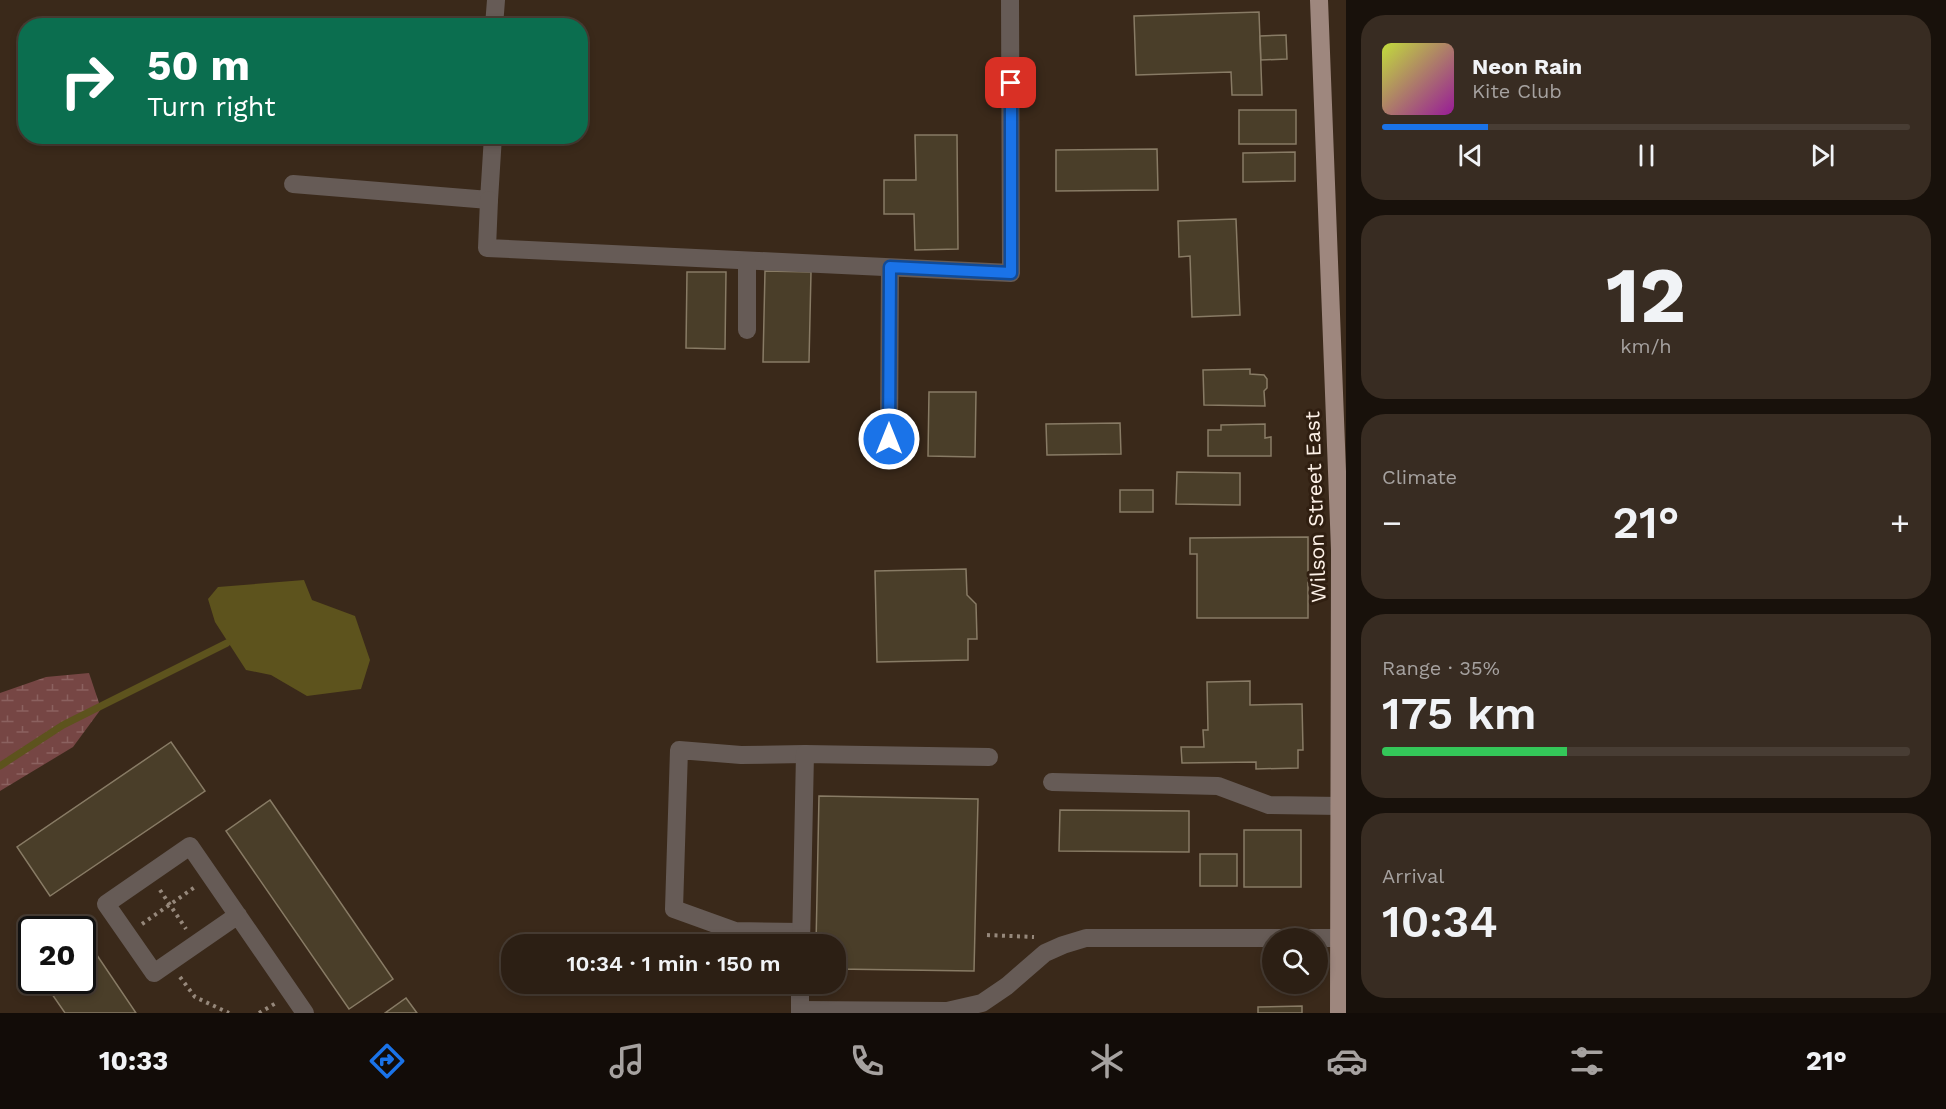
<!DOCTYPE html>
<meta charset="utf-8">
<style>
:root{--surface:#2c1f14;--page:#382c22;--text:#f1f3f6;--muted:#a6a2a0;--line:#483d34;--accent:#1a73e8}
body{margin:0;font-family:"Work Sans",sans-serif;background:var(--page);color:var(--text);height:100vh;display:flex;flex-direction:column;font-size:22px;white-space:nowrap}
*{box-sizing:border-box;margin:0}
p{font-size:20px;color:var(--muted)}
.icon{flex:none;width:33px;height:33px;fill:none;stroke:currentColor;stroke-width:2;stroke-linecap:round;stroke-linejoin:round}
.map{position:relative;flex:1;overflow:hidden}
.side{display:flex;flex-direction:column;gap:15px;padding:15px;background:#18110b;width:600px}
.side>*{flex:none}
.banner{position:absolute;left:18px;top:18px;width:570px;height:126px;border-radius:24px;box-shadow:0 3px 9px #0003,0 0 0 2px var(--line);background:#0b6e4f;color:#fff;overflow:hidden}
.controls{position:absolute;left:1262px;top:928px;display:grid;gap:12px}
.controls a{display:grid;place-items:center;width:66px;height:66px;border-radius:50%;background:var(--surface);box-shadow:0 3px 9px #0003,0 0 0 2px var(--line);font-size:30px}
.speed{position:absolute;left:18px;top:916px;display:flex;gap:12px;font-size:30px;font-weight:700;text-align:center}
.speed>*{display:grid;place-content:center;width:78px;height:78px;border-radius:50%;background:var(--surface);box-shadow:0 3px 9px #0003,0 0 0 2px var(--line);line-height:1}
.speed .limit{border:3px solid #111;border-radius:9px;background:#fff;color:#111}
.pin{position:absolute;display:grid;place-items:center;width:51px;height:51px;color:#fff;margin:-26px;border-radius:12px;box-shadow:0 3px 9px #0006}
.me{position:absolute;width:66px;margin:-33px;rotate:0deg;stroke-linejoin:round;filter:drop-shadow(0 0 4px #0008)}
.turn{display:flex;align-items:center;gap:21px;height:126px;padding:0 30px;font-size:27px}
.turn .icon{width:78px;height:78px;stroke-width:2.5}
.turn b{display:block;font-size:42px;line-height:51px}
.big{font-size:45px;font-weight:600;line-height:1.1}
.side .widget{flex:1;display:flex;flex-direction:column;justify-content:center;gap:9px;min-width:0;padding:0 21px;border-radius:24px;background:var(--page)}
.side .dial{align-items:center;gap:0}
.dial b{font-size:78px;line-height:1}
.song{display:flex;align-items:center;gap:18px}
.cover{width:72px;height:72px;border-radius:9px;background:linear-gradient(135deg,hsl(70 70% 55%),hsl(300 70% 35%))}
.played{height:6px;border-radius:3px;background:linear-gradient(90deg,var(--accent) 20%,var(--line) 20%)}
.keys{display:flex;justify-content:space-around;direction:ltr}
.heat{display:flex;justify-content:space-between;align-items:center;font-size:33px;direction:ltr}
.charge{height:9px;border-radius:4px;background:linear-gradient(90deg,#34c759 35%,var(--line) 0)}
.trip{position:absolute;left:501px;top:934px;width:345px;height:60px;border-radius:24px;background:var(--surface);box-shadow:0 3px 9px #0003,0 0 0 2px var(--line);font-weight:600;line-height:60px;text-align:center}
.dock{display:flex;height:96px;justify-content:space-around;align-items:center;background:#120c08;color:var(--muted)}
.dock .icon{width:42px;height:42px}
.dock .on{color:var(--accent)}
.dock b{font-size:27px;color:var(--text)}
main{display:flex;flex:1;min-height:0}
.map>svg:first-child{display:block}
</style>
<main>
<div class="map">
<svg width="1346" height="1013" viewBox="0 0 1346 1013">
<defs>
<pattern id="wetland-marsh" width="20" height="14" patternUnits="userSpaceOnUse" patternTransform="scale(1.5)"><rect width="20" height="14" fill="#764644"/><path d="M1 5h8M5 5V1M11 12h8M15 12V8" fill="none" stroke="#8b615f"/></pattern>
</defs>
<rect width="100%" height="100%" fill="#3a291a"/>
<!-- wetland -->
<polygon fill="url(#wetland-marsh)" points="89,673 101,709 73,747 0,791 0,693 46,677"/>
<!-- water -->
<polygon fill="#5d531d" points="304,580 312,600 355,616 370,660 361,689 307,696 271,675 246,670 215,622 208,599 218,587"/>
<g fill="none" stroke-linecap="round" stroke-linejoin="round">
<!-- stream -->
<polyline stroke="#5d531d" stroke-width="7" points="0,766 63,725 227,643"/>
</g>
<!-- building -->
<g fill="#4a3e29" stroke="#887b65" stroke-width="1.5">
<polygon points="1259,12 1262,95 1232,95 1231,72 1136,75 1134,16"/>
<polygon points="1286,35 1287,59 1261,60 1260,36"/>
<rect x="1239" y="110" width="57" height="34"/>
<polygon points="915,135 957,135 958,249 915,250 914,214 884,214 884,180 916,180"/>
<polygon points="1157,149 1158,190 1056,191 1056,150"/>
<polygon points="1295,152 1295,181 1243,182 1243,153"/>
<polygon points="1236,219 1240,315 1192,317 1190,256 1179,257 1178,221"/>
<polygon points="765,271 811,272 809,362 763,362"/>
<polygon points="687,272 726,272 725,349 686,348"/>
<polygon points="1250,369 1250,374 1264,375 1267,379 1267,388 1264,391 1265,406 1204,405 1203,370"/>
<polygon points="929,392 976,392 975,457 928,456"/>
<polygon points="1120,423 1121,454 1047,455 1046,424"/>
<polygon points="1265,424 1265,438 1271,437 1271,456 1208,456 1208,430 1221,430 1221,425"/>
<polygon points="1177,472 1240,473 1240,505 1176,504"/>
<rect x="1120" y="490" width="33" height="22"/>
<polygon points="1308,537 1308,618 1197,618 1197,554 1190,554 1190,538"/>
<polygon points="966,569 967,595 976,604 977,639 968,639 968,660 877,662 875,571"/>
<polygon points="1250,681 1250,705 1302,704 1303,750 1298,750 1298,768 1256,769 1256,762 1182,763 1181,747 1204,747 1203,730 1208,730 1207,682"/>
<polygon points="171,742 205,791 50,896 17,847"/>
<polygon points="819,796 978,799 974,971 836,969 836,945 816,945"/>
<polygon points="270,800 393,979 349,1009 226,831"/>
<polygon points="1060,810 1189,811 1189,852 1059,851"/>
<rect x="1244" y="830" width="57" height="57"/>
<rect x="1200" y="854" width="37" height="32"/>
<polygon points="72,918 81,930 54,930"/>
<polygon points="82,933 136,1013 65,1013 43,981 82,981"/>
<polygon points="32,945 32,963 23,951"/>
<polygon points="406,998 417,1013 385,1013"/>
<polygon points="1302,1006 1302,1013 1258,1013 1258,1007"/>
</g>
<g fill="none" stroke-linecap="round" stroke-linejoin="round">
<!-- path -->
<g stroke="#96887b" stroke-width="4" stroke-dasharray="3 4.5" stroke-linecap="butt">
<polyline points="160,890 186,929"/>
<polyline points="142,924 195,887"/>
<polyline points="987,935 1034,937"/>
<polyline points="180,977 195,997 229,1013"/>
<polyline points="259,1013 276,1003"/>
</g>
<!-- minor -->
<g stroke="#665b56" stroke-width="18">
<polyline points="494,26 496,0"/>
<polyline points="293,184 489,200 493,136"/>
<polyline points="489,200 487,248 1011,273 1010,0"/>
<polyline points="747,330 747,261"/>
<polyline points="889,439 890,268"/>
<polyline points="1052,782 1218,786 1269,805 1340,806"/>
<polyline points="238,915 154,973 106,904 190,846 305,1013"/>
<polyline points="801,932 735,931 674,909 679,750 741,755 805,754"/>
<polyline points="801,945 805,754 989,757"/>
<polyline points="800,1010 947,1011 982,1003 1007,986 1045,953 1063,945 1086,938 1339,938"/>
<polyline points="800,1013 800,984"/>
</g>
<!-- major -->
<polyline stroke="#9e877e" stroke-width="18" points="1319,0 1340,550 1339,1013"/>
</g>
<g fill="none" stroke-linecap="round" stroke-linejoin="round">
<defs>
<polyline id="route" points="889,439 890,267 1011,273 1011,83"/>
</defs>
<!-- route casing -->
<use href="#route" stroke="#114b97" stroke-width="15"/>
<!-- route -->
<use href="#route" stroke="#1a73e8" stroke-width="10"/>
</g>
<g text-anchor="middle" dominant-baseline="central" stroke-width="6" stroke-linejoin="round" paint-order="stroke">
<!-- street labels -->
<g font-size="21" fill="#fef2e8" stroke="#301f11">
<text transform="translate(1315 507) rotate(-92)">Wilson Street East</text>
</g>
</g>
</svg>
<div class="controls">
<a><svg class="icon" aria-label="search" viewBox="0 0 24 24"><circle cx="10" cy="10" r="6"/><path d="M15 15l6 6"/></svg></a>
</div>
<div class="speed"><div class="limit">20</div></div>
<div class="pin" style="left:1011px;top:83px;background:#d93025"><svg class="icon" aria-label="arrive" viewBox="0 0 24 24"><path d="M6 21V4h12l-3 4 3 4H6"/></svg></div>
<svg class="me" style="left:889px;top:439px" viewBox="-20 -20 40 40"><circle r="17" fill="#1a73e8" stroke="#fff" stroke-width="3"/><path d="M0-11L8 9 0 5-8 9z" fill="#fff"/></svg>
<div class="trip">10:34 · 1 min · 150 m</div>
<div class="banner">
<div class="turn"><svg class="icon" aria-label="right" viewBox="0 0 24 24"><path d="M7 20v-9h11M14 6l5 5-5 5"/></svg><div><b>50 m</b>Turn right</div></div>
</div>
</div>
<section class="side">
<div class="widget">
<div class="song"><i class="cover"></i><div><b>Neon Rain</b><p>Kite Club</p></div></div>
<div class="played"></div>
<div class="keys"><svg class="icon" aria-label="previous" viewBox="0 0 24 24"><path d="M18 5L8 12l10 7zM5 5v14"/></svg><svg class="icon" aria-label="pause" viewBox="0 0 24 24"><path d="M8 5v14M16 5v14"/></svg><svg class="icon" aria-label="next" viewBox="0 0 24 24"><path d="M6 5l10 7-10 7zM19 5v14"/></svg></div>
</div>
<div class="widget dial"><b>12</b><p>km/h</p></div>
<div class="widget"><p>Climate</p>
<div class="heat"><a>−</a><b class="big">21°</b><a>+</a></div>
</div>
<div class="widget"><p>Range · 35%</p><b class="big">175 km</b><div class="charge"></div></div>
<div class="widget"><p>Arrival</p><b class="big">10:34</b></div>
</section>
</main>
<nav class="dock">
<b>10:33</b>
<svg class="icon on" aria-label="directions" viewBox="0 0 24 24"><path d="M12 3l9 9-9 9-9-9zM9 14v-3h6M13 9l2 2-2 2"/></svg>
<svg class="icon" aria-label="music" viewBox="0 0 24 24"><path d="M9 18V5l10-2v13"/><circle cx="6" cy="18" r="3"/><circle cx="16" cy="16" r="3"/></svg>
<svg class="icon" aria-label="phone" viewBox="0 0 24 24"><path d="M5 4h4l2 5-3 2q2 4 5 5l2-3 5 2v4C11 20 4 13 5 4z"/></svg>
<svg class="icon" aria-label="climate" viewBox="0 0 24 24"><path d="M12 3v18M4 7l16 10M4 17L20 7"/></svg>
<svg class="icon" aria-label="car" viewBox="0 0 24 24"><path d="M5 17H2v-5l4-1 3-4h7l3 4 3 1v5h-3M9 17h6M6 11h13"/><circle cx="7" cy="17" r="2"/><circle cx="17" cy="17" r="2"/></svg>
<svg class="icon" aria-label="filters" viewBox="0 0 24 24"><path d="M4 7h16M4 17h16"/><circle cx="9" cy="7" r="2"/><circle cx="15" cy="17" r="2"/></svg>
<b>21°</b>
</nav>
